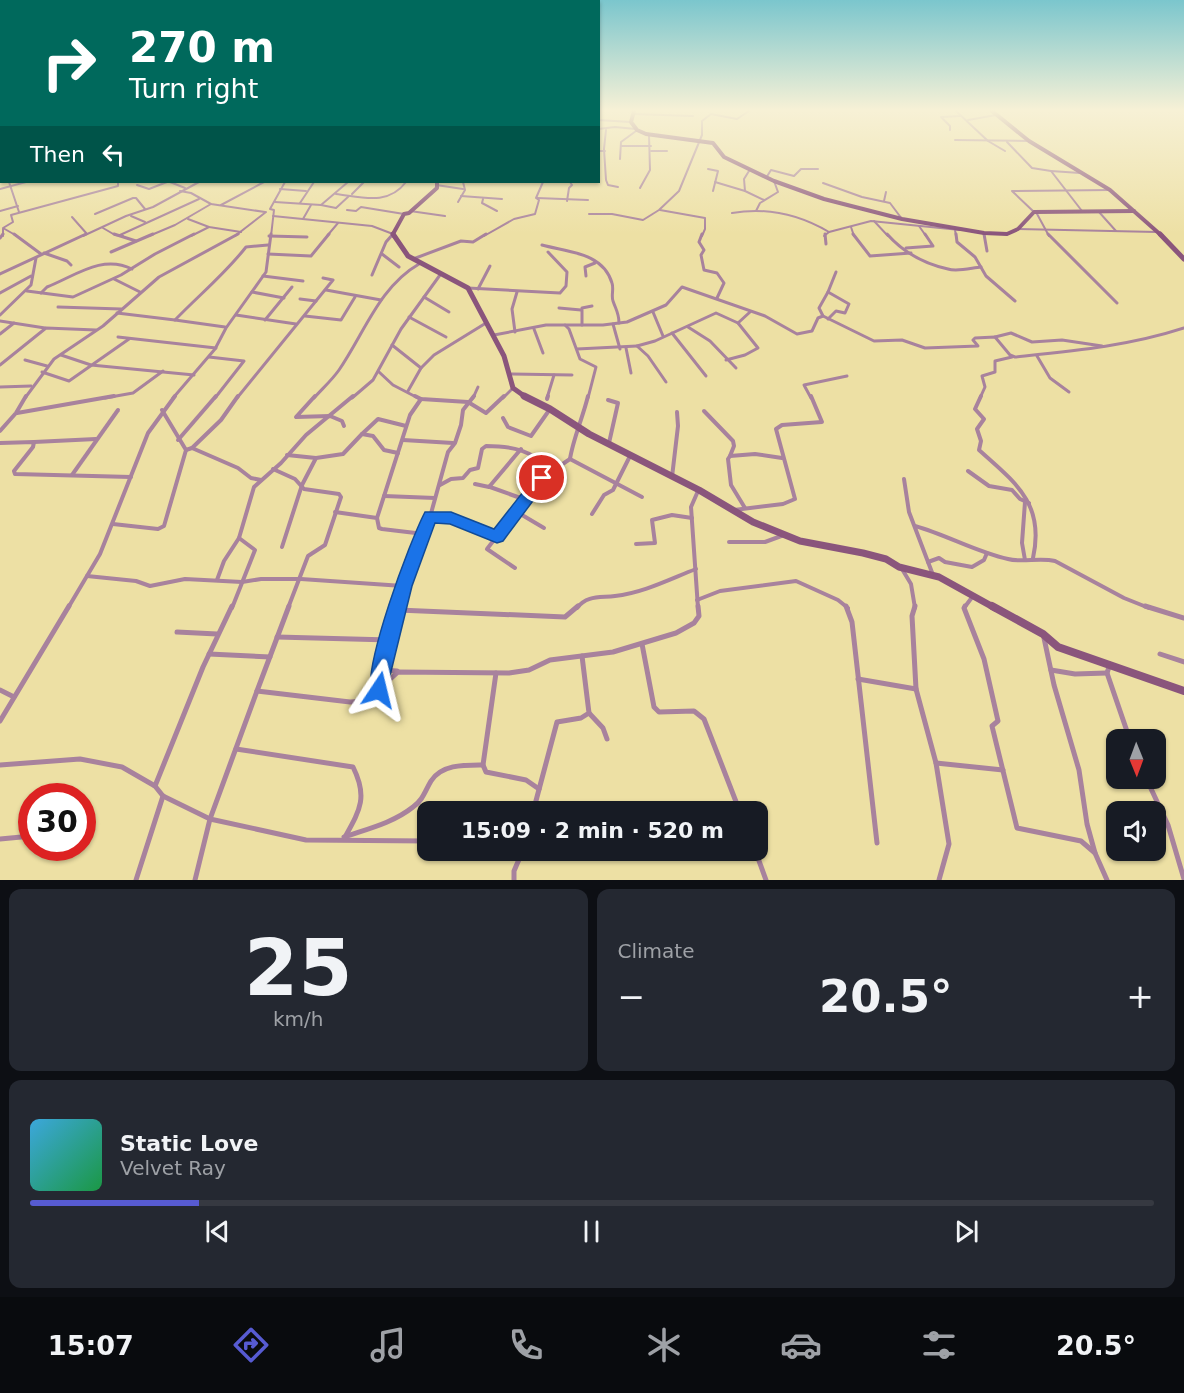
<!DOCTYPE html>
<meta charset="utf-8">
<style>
:root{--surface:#171b24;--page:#242831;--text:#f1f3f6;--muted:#9ea1a6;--line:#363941;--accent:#575bd2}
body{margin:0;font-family:"DejaVu Sans",sans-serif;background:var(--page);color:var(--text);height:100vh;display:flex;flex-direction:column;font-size:22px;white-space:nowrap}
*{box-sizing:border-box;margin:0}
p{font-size:20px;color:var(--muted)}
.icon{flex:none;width:33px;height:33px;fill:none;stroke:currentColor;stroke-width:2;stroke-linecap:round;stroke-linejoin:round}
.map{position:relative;height:880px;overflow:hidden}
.sheet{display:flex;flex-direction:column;gap:9px;padding:9px;background:#0d0f14;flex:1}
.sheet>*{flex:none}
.guide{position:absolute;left:0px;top:0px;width:600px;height:183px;box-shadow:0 2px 4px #0004;background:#00695c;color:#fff;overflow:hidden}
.needle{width:39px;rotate:179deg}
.buttons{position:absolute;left:1106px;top:729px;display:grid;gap:12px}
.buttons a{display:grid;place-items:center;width:60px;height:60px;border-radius:12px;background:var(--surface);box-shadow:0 2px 4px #0004;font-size:30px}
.speed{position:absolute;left:18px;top:783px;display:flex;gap:12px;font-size:30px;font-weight:700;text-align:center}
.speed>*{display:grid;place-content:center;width:78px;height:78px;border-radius:50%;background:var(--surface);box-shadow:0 2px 4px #0004;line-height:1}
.speed .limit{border:9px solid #d22;background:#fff;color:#111}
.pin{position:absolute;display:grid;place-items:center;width:51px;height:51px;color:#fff;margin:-26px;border:3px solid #fff;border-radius:50%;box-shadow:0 2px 6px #0007}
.me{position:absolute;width:66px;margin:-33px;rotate:10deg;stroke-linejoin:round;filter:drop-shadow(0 0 4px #0008)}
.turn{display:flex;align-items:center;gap:21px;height:126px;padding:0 30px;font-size:27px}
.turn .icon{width:78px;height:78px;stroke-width:2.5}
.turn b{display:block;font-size:42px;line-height:51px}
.then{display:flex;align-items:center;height:57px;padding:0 30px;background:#0003;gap:12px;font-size:22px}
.big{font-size:45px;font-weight:800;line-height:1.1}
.sheet .card{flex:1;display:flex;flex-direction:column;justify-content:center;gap:9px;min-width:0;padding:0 21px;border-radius:12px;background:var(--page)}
.sheet .dial{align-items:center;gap:0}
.dial b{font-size:78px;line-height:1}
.song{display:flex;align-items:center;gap:18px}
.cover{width:72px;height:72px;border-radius:9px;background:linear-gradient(135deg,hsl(200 70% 55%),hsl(140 70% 35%))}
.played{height:6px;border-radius:3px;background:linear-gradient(90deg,var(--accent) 15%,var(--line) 15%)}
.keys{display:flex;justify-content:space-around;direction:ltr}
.heat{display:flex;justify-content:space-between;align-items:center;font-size:33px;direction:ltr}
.sheet .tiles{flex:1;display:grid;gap:9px;grid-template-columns:1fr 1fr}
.card:last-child{grid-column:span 2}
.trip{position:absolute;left:417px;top:801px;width:351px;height:60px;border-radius:12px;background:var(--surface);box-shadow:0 2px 4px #0004;font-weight:800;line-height:60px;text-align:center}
.tab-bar{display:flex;height:96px;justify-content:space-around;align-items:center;background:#090b0e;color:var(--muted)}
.tab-bar .icon{width:42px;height:42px}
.tab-bar .active{color:var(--accent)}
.tab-bar b{font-size:27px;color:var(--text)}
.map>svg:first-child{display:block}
</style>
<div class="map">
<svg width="1184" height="880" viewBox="0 0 1184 880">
<rect width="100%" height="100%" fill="#ede0a4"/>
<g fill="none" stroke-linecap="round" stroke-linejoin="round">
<!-- street-far3 -->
<g stroke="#a8829d" stroke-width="2">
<polyline points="956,111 988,141 1005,151"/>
<polyline points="634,114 693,116"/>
<polyline points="598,120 631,122"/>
<polyline points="968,120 996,115"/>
<polyline points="598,129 615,127 636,129"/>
<polyline points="606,130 604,149 606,180 608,185 618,187"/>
<polyline points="950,130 950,126 941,117 960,116"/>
<polyline points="955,140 1029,141"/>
<polyline points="1007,142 1032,168 1051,171"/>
<polyline points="621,146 651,146"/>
<polyline points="598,151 605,151"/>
<polyline points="651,151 667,151"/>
<polyline points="620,159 621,142 636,131"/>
<polyline points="708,169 718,171 713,191"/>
<polyline points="1080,173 1051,171 1082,211"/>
<polyline points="766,178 771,170 794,176 801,169 818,169"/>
<polyline points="9,182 19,212"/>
<polyline points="170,182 185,188"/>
<polyline points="715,182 745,191 744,179 749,171"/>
<polyline points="823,183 862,197 890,203 902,219"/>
<polyline points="137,185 149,189 167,182"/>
<polyline points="436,185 463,189"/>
<polyline points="640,188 650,170 649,135"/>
<polyline points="0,189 26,182"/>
<polyline points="280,189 306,191"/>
<polyline points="180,191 191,193 211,204 265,212"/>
<polyline points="745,191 764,200"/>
<path d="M336,194C362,197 388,206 406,182"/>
<polyline points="352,194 364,182"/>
<polyline points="461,196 502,199"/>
<polyline points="537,198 588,200"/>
<polyline points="483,199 482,203 497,211"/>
<polyline points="567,201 569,188 572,185 570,182"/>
<polyline points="884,201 886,192"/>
<polyline points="275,202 321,205 348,182"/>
<polyline points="458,202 465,190 463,182"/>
<polyline points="300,203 314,182"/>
<polyline points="221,205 264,182"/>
<polyline points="321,205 336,208 349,196"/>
<polyline points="347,210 356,211 361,207 404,214"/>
<polyline points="660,210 705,218 705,229 702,236"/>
<polyline points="0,211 18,206"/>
<polyline points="410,211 445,216"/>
<polyline points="756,211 760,203 778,192 774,181"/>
<polyline points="1034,212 1012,191 1110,190"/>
<polyline points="1036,212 1049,236"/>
<polyline points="1099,212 1116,231"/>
<path d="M732,213C766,207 800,215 829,232L871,221L960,230"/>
<polyline points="95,214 133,198 136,198 145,209"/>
<polyline points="589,214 612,214 643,220 659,210 679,191 702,135 702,121 711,114 737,119 749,111"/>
<polyline points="131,216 145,222"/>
<polyline points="273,216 372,226 393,234 391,236"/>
<polyline points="72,217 87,234"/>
<polyline points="188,219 209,227 241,232"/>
<polyline points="303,219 311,205"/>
<polyline points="874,221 888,236"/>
<polyline points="919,226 926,236"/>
<polyline points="851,227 854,236"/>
<polyline points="103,228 115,235 123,236"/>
<polyline points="3,229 3,236"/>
<polyline points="1018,229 1157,232"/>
<polyline points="955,230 956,236"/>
<polyline points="984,233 984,236"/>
<polyline points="120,235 199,199"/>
<polyline points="17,236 3,228 13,222 11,215 118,186 118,182"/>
<polyline points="83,236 126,216 153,207 199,182"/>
<polyline points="149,236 175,225 211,204"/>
<polyline points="191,236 209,227"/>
<polyline points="235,236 266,212"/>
<polyline points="271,236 274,210 270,209 285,182"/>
<polyline points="327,236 338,223"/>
<polyline points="484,236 514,219 535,214 539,200 536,198 543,182"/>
<polyline points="824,236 829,232"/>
</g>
<!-- street-far2 -->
<g stroke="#a8829d" stroke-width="3">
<polyline points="14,234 41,254"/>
<polyline points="114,234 136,241"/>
<polyline points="702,234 699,242 704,250 701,255 704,270 717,273 724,283 717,298"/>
<polyline points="825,234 826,244"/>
<polyline points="853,234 870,256 911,253"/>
<path d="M887,234C903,252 925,264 948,269C957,272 971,268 981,267"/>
<polyline points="956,234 957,242 975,257 986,276 1015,301"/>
<polyline points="984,234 987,251"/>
<polyline points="1048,234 1117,303"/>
<polyline points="269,236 307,237"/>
<polyline points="0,238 3,234"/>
<path d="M542,245C567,252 603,252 612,283C614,289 611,296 613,301C616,310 619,313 619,323"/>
<polyline points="906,248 933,246 925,234"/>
<polyline points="111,252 153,234"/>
<polyline points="44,253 67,261 71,265"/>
<polyline points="268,254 311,256 329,234"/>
<polyline points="382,254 399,267"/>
<polyline points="413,259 461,241 473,242 486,234"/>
<polyline points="0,274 86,234"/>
<polyline points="372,275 386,242 393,234"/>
<polyline points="263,276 303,281"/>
<polyline points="586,276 585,267 595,263"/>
<polyline points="114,279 140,292"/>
<polyline points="468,288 560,293 566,286 567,272 548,252"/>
<polyline points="478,289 490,266"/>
<polyline points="326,290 381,300"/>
<polyline points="27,291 73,297 121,275 155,254 194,234"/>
<polyline points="252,292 284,298"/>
<polyline points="0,293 31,276"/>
<path d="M41,293L47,287C75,276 102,254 132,269"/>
<polyline points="424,297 449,312"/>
<polyline points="300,299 316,301"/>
<polyline points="58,307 121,309"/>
<polyline points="559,308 581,310"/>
<polyline points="653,312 663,336"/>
<polyline points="117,313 175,320"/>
<polyline points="0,315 31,285 36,258"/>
<polyline points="236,315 296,324"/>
<polyline points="305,316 341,320 355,297"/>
<polyline points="823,316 819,308 828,292"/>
<polyline points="409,317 446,337"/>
<polyline points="828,319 836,311 845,313 849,304 828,292 836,272"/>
<polyline points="265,320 292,287"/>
<polyline points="0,321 45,328"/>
<polyline points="738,323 750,312"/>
<polyline points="613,324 620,349"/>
<polyline points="565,325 569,329 580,359 596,367 588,398"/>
<polyline points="582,325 582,308 592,306"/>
<path d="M225,327L175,320C199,295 225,274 246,247L268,245"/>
<polyline points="688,327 710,341 736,368"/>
<polyline points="534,329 543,353"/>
<polyline points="515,332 512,309 517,292"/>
<polyline points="672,333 706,376"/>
<polyline points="0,334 14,323"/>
<path d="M494,335L546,325H603L627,322L666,305L682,287L765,316L797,334L812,331L818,318L823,316L874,341L902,340L925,348L978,346L973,340L975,338L995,337L1010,355L1015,357C1073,351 1129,346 1184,328"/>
<polyline points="118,337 216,348"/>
<polyline points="995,337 1011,333 1032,342 1062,340 1102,346"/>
<polyline points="392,345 421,368 408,391"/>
<polyline points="626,348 631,373"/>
<polyline points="577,349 637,346"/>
<polyline points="61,355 91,365 194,375"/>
<polyline points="1037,356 1050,378 1069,392"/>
<polyline points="209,357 244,361 215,398"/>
<polyline points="25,360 47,366"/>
<polyline points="0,365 46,328 96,330"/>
<polyline points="421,368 434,355 486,323"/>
<polyline points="42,372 69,381 129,339"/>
<polyline points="379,372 393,385 418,398"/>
<polyline points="512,374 572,375"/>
<polyline points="666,382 648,356 637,346 655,341 716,313 738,323 758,348 745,355 726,360"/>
<polyline points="0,387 31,386"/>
<polyline points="25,398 54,359 103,326 159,277 238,234"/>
<polyline points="105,398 133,393 163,371"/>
<polyline points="173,398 215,349 226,328 266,272 271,234"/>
<polyline points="237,398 333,280 323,278"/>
<path d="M314,398C322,389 332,380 339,370C364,334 379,287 419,264"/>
<polyline points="352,398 373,380 401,329 440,275"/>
<polyline points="473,398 478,387"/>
<polyline points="503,398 513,388"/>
<polyline points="547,398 554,375"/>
<polyline points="811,398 804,385 847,376"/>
<polyline points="980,398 985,387 982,376 995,372 995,361 1012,357"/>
</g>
<!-- street-far1 -->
<g stroke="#a8829d" stroke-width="4">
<polyline points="315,396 296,417 330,416 342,421 344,426"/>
<polyline points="415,396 421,399 468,402 486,413 504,396"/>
<path d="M981,396L975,409L984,419L977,429L981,441L979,450C1016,483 1045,504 1033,558"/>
<polyline points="547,399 548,396"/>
<polyline points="608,400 618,403 609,443"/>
<polyline points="704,411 733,441 734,446 730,456"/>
<polyline points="17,413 114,396"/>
<polyline points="503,418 508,427 531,436 550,409"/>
<polyline points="0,431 16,413 26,396"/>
<polyline points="362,434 378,419 406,426"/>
<polyline points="178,440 216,396"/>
<polyline points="403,440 453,443"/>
<polyline points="34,442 96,439"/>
<polyline points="0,443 34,442 33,447 14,471 15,474 131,477"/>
<polyline points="192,448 238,468 251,478 261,480"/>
<polyline points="186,450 192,448 221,420 238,396"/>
<polyline points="287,455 316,458"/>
<path d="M570,459C573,439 583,417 588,396"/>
<polyline points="570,459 642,497"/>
<polyline points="273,469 295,479 304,489 339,494 341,497 325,545 308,556 288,608"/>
<polyline points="968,471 989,486 1012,490 1020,499 1029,503"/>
<polyline points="72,475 118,410"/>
<polyline points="672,477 678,426 677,412"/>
<polyline points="904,479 909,512 933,575"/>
<polyline points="475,484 489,487 521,449"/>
<path d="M440,485L451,479L463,478L470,470L478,468L482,449L486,446C511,446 534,450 550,471"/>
<polyline points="490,487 526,500"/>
<polyline points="698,491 691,507 698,608"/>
<polyline points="384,496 435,498"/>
<polyline points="1025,502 1022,543 1025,560"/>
<polyline points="745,508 731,485 728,459 730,456 755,454 782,458"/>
<polyline points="734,510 783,504 795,499 776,429 782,425 822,422 811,396"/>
<polyline points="335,512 377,518 379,528 382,529 424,534"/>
<polyline points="517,512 544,528"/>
<polyline points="592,514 604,495 613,490 630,456"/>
<polyline points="430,517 455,519 497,537"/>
<polyline points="377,518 410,415 421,399"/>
<polyline points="113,524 158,529 164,526 186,450 162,410"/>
<path d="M915,526C947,535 976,552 1008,559C1023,563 1039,557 1055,561L1124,598L1149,608"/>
<polyline points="729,542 765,542 784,535"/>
<polyline points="636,544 655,543 652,520 672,515 692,518"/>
<polyline points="282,547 302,485 316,458 343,454 362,434 373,436 384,450 398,453"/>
<polyline points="928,562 939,558 945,562 972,567 984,560 987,553"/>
<polyline points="515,568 487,549 542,478 570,459"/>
<polyline points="902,569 911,584 915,608"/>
<polyline points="87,576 136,581 150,586 185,579 242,582 261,579 301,579 403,586"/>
<polyline points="217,580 224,561 239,538 254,487 281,463 306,435 353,396"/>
<polyline points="697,600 720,591 796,581 838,600 848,608"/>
<polyline points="68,608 100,554 148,433 175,396"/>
<polyline points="232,608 255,550 239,538"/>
<polyline points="397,608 403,586 430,517 448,452 455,443 461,425 463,410 474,396"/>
<path d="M577,608C587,595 600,598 615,596C643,593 670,579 696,569"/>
<polyline points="964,608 973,596"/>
</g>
<!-- street -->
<g stroke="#a8829d" stroke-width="5">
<polyline points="846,606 852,622 877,843"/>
<polyline points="915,606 912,616 916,689 936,763 949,844 939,880"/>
<polyline points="965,606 964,608 984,659 998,721 992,726 1017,828 1081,841 1095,853"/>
<polyline points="1145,606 1184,618"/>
<polyline points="398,610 565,617 578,606"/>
<polyline points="177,632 217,634"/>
<polyline points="277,637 390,640"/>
<polyline points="1044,638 1054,685 1079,770 1087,824 1095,853 1107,880"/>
<polyline points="642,644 654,707 659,712 694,711 704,719 740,812"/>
<polyline points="209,654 270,657"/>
<polyline points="1160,654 1184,662"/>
<polyline points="1110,664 1107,673 1130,740"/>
<polyline points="381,670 397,671"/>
<polyline points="1051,670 1075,674 1107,673"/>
<polyline points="496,673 483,765 486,772 526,780 539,789"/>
<polyline points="858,679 916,689"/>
<polyline points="379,688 381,670 398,606"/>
<polyline points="0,690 14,697"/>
<polyline points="257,691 289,606"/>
<polyline points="589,713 603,728 607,739"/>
<polyline points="0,721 69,606"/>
<path d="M236,749L353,767C368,797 360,810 345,837"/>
<polyline points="936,763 1003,770"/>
<polyline points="0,765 80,759 122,767 155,786 163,796 210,819 306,840 428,841"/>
<polyline points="1146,778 1168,825 1184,879"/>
<polyline points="155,786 203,667 232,606"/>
<polyline points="533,812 557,722 581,718 589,713 582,656"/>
<polyline points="582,812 607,805"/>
<path d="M344,837C367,829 393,823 413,807C423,800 425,791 431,781C442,764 465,765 483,765"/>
<polyline points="0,839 32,836"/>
<polyline points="755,850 766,880"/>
<polyline points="136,880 163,796"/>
<polyline points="195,880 210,819 257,691 350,702 366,701 398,672 509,673 529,670 550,660 613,652 676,633 694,623 699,616 698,606"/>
<polyline points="514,880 514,871 523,850"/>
</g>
<!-- secondary-far3 -->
<g stroke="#8a557c" stroke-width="4">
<polyline points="634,111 631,122 637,130 646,134 713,143 724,157 774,181 824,199 902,219 984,233 1007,234 1018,229 1034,212 1134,211"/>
<polyline points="992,111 1029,141 1110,190 1162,236"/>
<polyline points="394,236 393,234 404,214 409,213 437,188 437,182"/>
</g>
<!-- secondary-far2 -->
<g stroke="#8a557c" stroke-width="5">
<polyline points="393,234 408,256 468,288 504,356 513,388 527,398"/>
<polyline points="1160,234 1184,259"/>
</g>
<!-- secondary-far1 -->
<polyline stroke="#8a557c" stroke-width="7" points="524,396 550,409 589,434 699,490 753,522 800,541 863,553 886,559 899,567 939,577 995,608"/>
<!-- secondary -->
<polyline stroke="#8a557c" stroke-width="8" points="992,606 1043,634 1058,647 1184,691"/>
</g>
<!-- sky -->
<linearGradient id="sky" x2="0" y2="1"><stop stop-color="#7bc6cd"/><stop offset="0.47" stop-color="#f7f1d6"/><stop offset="1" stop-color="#f7f1d6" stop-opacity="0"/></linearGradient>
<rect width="1184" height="234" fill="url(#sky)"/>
<!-- route -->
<path fill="#1a73e8" stroke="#114b97" stroke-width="1.5" d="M542,472L547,474L550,478L547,482L503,541L497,543L450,524L435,523L412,586L385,696L379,699L372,696C361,670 410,541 425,512H451L494,529L537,474Z"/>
</svg>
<div class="buttons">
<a><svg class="needle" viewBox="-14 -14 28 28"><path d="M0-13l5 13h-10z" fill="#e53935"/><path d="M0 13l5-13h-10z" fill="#9ea1a6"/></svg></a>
<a><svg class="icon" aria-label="sound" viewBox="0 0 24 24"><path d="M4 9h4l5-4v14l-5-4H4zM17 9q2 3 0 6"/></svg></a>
</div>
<div class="speed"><div class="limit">30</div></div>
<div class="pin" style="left:542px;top:478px;background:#d93025"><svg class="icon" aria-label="arrive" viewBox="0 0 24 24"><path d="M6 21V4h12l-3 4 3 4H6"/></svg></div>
<svg class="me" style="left:379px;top:690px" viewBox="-20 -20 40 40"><path d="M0-17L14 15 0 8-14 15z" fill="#1a73e8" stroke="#fff" stroke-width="4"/></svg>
<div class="trip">15:09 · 2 min · 520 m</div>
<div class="guide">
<div class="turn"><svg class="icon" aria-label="right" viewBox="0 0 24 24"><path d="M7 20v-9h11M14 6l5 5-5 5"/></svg><div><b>270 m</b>Turn right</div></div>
<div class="then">Then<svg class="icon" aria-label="left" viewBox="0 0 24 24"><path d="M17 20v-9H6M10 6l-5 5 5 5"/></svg></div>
</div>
</div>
<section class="sheet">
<div class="tiles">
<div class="card dial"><b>25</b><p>km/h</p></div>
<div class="card"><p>Climate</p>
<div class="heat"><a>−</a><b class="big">20.5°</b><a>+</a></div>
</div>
<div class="card">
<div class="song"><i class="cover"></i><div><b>Static Love</b><p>Velvet Ray</p></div></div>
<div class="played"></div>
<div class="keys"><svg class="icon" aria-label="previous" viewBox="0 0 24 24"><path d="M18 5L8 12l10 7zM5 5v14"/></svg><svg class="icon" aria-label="pause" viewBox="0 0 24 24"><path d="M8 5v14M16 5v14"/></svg><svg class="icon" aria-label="next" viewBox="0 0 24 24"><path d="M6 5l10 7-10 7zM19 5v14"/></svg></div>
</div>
</div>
</section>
<nav class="tab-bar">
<b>15:07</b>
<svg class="icon active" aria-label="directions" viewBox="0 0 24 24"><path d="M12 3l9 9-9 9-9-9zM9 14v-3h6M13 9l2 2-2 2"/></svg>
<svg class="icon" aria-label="music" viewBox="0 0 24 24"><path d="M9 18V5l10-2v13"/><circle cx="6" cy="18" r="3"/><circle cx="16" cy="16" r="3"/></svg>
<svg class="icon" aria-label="phone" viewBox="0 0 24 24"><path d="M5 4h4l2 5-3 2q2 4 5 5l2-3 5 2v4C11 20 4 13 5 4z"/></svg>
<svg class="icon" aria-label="climate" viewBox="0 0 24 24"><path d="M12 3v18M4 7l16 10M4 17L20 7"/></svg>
<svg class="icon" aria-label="car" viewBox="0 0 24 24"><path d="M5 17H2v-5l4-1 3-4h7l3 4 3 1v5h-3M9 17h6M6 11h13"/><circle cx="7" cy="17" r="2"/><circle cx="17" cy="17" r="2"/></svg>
<svg class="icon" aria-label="filters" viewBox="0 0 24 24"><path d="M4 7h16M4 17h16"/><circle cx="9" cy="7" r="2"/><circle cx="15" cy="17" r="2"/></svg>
<b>20.5°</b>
</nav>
